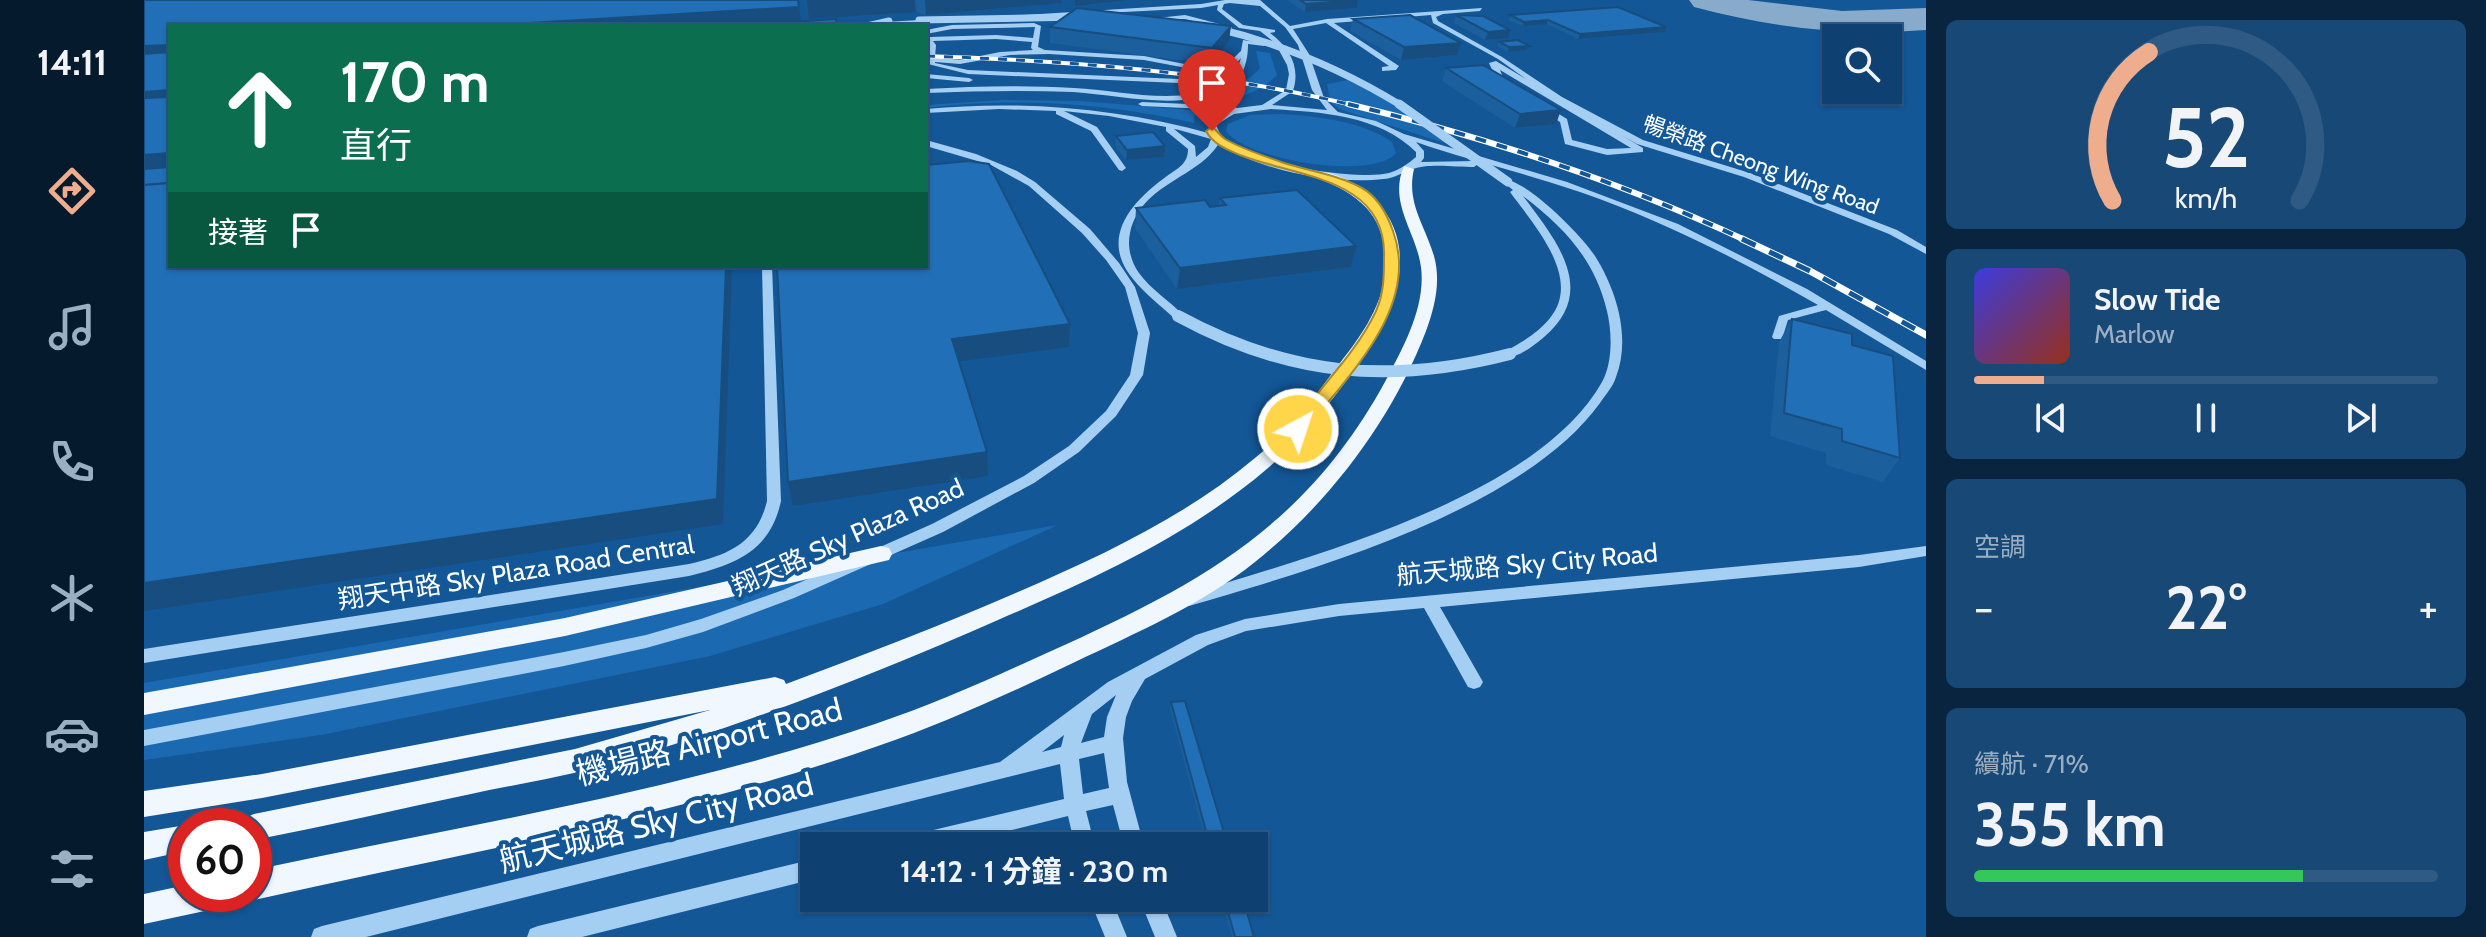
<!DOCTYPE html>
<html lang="zh-TW">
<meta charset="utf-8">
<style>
:root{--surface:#0e4171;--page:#174876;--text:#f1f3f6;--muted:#9bafc3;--line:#2e5a84;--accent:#eead8d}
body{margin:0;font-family:Cabin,"Noto Sans TC",sans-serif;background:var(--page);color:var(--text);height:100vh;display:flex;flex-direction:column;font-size:30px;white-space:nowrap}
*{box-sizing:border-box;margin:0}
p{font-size:26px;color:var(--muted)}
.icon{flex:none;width:44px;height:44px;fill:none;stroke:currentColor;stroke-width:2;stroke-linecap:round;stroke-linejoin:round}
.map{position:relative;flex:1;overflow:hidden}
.sheet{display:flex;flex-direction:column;gap:20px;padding:20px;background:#08243e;width:560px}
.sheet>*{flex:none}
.guide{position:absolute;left:24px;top:24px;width:760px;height:244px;border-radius:0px;box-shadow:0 2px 6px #0004,0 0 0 2px var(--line);background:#0b6e4f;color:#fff;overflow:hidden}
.buttons{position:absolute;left:1678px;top:24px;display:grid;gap:16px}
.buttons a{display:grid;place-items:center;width:80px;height:80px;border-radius:0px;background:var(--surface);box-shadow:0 2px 6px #0004,0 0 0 2px var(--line);font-size:40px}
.speed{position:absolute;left:24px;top:808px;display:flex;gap:16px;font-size:40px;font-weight:700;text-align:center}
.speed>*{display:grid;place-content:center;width:104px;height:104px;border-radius:50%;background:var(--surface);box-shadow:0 2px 6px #0004,0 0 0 2px var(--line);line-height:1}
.speed .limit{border:12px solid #d22;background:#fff;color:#111}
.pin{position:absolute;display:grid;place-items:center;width:68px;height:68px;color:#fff;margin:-82px -34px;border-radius:50% 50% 50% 0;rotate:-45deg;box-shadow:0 0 8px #0007}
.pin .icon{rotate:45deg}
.me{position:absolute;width:88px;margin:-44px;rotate:40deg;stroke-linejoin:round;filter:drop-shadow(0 0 6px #0008)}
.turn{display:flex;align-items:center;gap:28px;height:168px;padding:0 40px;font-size:36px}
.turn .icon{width:104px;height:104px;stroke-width:2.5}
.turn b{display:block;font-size:56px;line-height:68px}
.then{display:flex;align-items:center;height:76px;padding:0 40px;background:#0003;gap:16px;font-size:30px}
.big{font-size:60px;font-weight:700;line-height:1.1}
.sheet .card{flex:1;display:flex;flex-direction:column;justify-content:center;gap:12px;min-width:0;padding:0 28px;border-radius:12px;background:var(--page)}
.sheet .dial{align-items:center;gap:0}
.dial svg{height:208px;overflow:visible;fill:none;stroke:var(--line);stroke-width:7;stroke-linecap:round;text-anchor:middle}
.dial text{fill:var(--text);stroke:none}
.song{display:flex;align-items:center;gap:24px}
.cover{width:96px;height:96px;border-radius:12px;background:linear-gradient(135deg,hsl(240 70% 55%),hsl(10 70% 35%))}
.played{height:8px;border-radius:4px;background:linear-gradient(90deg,var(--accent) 15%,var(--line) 15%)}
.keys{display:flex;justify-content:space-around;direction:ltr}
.heat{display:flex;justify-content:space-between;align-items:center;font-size:44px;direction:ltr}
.charge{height:12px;border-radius:6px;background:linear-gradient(90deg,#34c759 71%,var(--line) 0)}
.trip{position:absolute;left:656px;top:832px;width:468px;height:80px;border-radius:0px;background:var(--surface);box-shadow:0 2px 6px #0004,0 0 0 2px var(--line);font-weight:700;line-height:80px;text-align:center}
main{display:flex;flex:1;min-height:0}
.tab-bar{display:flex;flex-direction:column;width:144px;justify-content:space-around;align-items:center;background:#061a2d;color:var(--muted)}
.tab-bar .icon{width:56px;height:56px}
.tab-bar .current{color:var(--accent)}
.tab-bar b{font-size:36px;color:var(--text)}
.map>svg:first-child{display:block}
</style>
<main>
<nav class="tab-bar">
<b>14:11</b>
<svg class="icon current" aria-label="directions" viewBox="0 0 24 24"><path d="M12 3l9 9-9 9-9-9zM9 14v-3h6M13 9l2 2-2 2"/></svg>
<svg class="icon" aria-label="music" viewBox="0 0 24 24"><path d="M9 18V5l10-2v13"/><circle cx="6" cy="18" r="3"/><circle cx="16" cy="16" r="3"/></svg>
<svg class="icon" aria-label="phone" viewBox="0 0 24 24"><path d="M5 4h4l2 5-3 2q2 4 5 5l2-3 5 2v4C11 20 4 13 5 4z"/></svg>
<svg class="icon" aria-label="climate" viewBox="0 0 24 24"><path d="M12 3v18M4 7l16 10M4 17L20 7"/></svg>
<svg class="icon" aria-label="car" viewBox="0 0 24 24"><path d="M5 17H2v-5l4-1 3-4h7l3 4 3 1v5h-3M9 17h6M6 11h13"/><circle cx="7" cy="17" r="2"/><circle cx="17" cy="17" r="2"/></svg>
<svg class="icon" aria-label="filters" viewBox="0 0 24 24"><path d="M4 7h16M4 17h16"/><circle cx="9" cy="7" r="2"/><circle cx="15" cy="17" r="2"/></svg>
</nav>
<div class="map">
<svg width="1782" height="937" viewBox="0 0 1782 937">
<rect width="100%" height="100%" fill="#135797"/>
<!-- green -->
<g fill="#1b6ab1">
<path d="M1112,51L1126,53L1133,75C1116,93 1089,103 1064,97C1079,86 1098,89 1116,68Z"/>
<polygon points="1210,79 1316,148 1195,109 1187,102 1183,84"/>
<path d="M859,100L937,101L1057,111L1050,116V123C963,103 871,97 782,108V105Z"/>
<path d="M1137,114C1173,116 1217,121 1248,142L1252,153C1229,181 1102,160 1082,131L1084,124L1106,115Z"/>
<polygon points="914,525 739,604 566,656 177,735 0,760 0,683"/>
</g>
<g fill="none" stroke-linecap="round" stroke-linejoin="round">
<!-- taxiway -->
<path fill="#89abcb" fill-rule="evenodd" d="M1545,0H1604L1698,11L1782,8V30C1702,36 1628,28 1550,7Z"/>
<!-- minor -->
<g fill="#a5cef3" fill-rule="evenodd">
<path d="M1081,0H1116L1146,26L1183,19L1338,8L1336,11L1299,14L1292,17L1294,21L1358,57L1418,97L1499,140L1606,173L1753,230L1782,247V254L1745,234L1600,177L1493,144L1477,135L1499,148V152L1463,155L1421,144L1416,122L1354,83L1345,63L1352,61L1382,79L1354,59L1289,23L1287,15L1190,23L1255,66L1252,70L1238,71V67L1245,66L1182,23L1149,29L1165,54L1180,98L1194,112L1232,121L1260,134L1423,182L1534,224L1663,289L1782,361V370L1682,310L1644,320L1638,339H1630L1628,337L1635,316L1674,305C1598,261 1519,221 1436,192C1382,173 1326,161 1272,142L1280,151V158L1277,162L1330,161L1334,164L1330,167C1314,167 1283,163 1269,169C1259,172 1251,178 1240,179C1191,185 1115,171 1075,143C1055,178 997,183 986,233C983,247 987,262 995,273C1007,290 1026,301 1040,316L1038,318H1030C1016,305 1001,294 989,279C955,238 987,202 1023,176C1034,168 1044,164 1044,149L1022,131V127L965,116L920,111L953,127L982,168L978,171L975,170L947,131L912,114V111L855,109L782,113V109C880,100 973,108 1068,134L1065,123L1085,110L998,106L994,104L998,102L1089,106L1093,108L1118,105L1142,90L1145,74L1143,65L1131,43L1116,31L1095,28L1073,10L1074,5L1057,8L883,17L880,15L1057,4ZM1086,3L1116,6L1141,27L1154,45L1168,90L1183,110L1128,105L1149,91C1157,67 1145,47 1126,33L1131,32V30L1099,25L1078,9L1080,4ZM1356,70L1487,148L1463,149L1428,140L1423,119L1360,80ZM1127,109C1176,112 1235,115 1272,152V157C1264,164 1255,170 1245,173C1213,181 1099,163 1078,137C1075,133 1074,129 1072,125L1090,114ZM1030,129L1035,130L1067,139L1064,147L1052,157L1051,146Z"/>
<polygon points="1041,15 1087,27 1088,28 1085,30 1041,19 1015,20 1018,23 1015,25 1004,19"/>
<polygon points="792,19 790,22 704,26 707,24"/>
<path d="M890,23L897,26L894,47L901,50L1000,56L1076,71L1097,51L1099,40L1123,44L1120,46L1104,44C1104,62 1099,81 1081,90C1035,111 977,95 929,92C880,90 831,91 782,93V89C831,86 880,85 930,88C975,90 1032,106 1076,86C1088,81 1093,70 1097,58C1081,78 1060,81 1035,83L824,74L784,64L786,45L782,40V34L786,37L852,35L889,38L891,27L808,29L782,34V30L808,25ZM852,39L888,42L887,48L889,50L856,52L816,60L791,57L792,45L789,41ZM905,54L1000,60L1069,73L1035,79L824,70L791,63V62L816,64L866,55Z"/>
<polygon points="782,74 825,78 829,80 825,82 782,78"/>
<polygon points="782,140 832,154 873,171 891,182 946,229 975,263 991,287 1006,333 999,375 972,416 935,452 890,483 799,532 650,598 559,632 502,648 420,666 0,746 0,730 420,652 502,635 557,619 639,590 788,524 880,476 925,446 962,411 986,375 994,333 981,287 962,260 938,233 885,186 847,165 782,146"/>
<path d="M1361,180C1383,180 1439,237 1451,256C1473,291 1487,338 1472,377C1469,387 1461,395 1456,403C1379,510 1168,570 1045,606L1039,604L1037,600L1039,596C1161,558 1392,499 1458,382C1469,362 1468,332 1463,311C1451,260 1420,227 1379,196C1412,240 1455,291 1400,337C1391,345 1374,358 1362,357L1360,354L1362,351C1378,342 1394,333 1406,318C1439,278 1389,224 1366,192L1369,190L1359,182Z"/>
<path d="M618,266H628L637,501C626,552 591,564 545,576L0,663V649L545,564C584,555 613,543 623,501Z"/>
<path d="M1782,546V556L1715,567L1296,607L1339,682L1336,687L1330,689L1324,687L1280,608L1195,616L1102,631L1064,645L1001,679L988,701L982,717L979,738L983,782L1000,846H980L969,805L942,811L951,846H931L924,816L803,846H754L757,839L764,836L920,799L916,764L222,937H167L170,929L178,926L856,762L964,682L1052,635L1101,619L1195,604L1715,555ZM972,695L963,717L960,737L937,743L948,714ZM920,735L917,747L898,752ZM960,753L965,788L939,794L935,759Z"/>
<polygon points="670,859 670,879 438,937 383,937 386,929 394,926"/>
<polygon points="945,898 967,898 983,937 961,937"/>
<polygon points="995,898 1017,898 1033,937 1011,937"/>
</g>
<!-- major -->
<g fill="#f0f7ff" fill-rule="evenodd">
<path d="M1260,166L1270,169C1262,203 1281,225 1290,256C1297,281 1291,307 1282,331C1248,420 1185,503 1111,562C1057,605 992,633 931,662C866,693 801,723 734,746C532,817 318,853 110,900L99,895L110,894V870C316,826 532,792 731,724C791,704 848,678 905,652C1053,585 1161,529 1242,380C1260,346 1282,306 1277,267C1272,231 1244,203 1260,166Z"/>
<path d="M1173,172C1193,171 1218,187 1232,201C1274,244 1254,306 1224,350C1195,392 1164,434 1124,468C1045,536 949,579 854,620C727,676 598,726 465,764C420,777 373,784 327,794C255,809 183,826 110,840V826H96L100,818L110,814L431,749L566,710L118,798L0,817V791L118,774L631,677L640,680L642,684C720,655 798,625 874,592C957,556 1041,517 1111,458C1143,432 1168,401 1192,368C1214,340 1238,309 1241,272C1244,219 1220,196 1173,178Z"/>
<polygon points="737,546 745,548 748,554 745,560 421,636 0,715 0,693 421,618"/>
<polygon points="42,825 46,826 42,826 42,851 0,860 0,832"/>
<polygon points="42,885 42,894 85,894 81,904 70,909 0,924 0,894"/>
</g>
<defs>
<path id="rail-far2" d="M782,56C927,61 1071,71 1212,106"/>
<path id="rail-far1" d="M1204,104C1342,137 1475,181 1603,241"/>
<polyline id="rail" points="1598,239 1666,271 1782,335"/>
</defs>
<!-- rail-far2 casing -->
<use href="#rail-far2" stroke="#fff" stroke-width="4"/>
<!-- rail-far1 casing -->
<use href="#rail-far1" stroke="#fff" stroke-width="6"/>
<!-- rail casing -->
<use href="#rail" stroke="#fff" stroke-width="7"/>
<!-- rail-far2 -->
<use href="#rail-far2" stroke="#135797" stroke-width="3" stroke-dasharray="9" stroke-linecap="butt"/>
<!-- rail-far1 -->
<use href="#rail-far1" stroke="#135797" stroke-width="4" stroke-dasharray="11" stroke-linecap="butt"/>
<!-- rail -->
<use href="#rail" stroke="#135797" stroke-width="5" stroke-dasharray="15" stroke-linecap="butt"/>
<!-- minor-bridge-far2 -->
<g stroke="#a5cef3" stroke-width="7">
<polyline points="775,20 938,17"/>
<polyline points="723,26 745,21"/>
<path d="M1071,28C1139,44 1198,69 1258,106"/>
</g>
<!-- minor-bridge-far1 -->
<polyline stroke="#a5cef3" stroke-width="9" points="1255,104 1364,182"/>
<!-- minor-bridge -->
<path stroke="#a5cef3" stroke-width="12" d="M1034,316C1144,376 1246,385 1366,354"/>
</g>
<!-- wall -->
<g fill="#1c5f9d">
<polygon points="661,0 918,0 917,3 782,15 772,12 665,19"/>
<polygon points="1143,0 1214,0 1213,8 1161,12"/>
<polygon points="1312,15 1364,38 1341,40 1310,23"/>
<polygon points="1366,15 1521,32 1434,39 1403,24 1379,26 1365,20"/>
<polygon points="1209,19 1317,43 1313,55 1257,60 1206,31"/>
<polygon points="906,27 1085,41 1066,64 906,43"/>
<polygon points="1355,42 1385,46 1383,50 1364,52 1353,46"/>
<polygon points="1302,68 1412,124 1371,128 1298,81"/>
<polygon points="972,136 1020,157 982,160 971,146"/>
<polygon points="1076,198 1212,246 1207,267 1033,289 991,228 992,208 1075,206"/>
<polygon points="1648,319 1708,345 1756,458 1739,482 1682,465 1682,453 1626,436 1635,342"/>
<polygon points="1027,702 1084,846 1063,846 1026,709"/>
<polygon points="1077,898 1099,898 1110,937 1088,937"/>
</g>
<!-- shaded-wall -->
<g fill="#174e7f">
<polygon points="662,0 771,0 772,12 665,19"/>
<polygon points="781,0 918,0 917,3 782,15"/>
<polygon points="931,0 984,0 931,6"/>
<polygon points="1214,0 1213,8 1161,12 1162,4"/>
<polygon points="655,7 658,26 335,26"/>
<polygon points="1404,20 1403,24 1379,26 1380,22"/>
<polygon points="1087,26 1085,41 1066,64 1068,48"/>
<polygon points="1522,27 1521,32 1434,39 1436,34"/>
<polygon points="1366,30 1364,38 1341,40 1344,32"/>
<polygon points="1317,43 1313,55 1257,60 1260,47"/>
<polygon points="26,45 26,68 0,69 0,46"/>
<polygon points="1385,46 1383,50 1364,52 1365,47"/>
<polygon points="26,90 26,115 0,117 0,92"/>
<polygon points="1417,110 1412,124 1371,128 1376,114"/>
<polygon points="1021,146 1020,157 982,160 983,150"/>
<polygon points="26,153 26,173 0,175 0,155"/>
<polygon points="1212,246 1207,267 1033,289 1036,268"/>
<polygon points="582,266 588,266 579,524 0,611 0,583"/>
<polygon points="926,324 925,347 810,362 808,339"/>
<polygon points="843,452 844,476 649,506 644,482"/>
</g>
<!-- building -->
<g fill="#216fb6" stroke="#174e7f" stroke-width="2">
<polygon points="0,0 654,0 655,7 335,26 26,26 26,45 0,46"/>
<polygon points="1156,0 1214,0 1162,4"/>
<polygon points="1474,7 1522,27 1436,34 1404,20 1380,22 1366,15"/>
<polygon points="933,8 1087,26 1068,48 906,27"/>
<polygon points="1266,15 1317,43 1260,47 1209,19"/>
<polygon points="1312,15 1339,16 1366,30 1344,32"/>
<polygon points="692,19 693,26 589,26"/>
<polygon points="1374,40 1385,46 1365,47 1355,42"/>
<polygon points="26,52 26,90 0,92 0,54"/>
<polygon points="1339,65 1417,110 1376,114 1302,68"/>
<polygon points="26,97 26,153 0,155 0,98"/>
<polygon points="1009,132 1021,146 983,150 972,136"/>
<polygon points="825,161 845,164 926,324 808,339 843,452 644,482 633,266 782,266 782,165"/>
<polygon points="26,167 26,183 0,185 0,169"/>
<polygon points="26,183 26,266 582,266 573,499 0,583 0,185"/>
<polygon points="1153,190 1212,246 1036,268 992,208 1061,200 1066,207 1082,205 1076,198"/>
<polygon points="1648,319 1708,334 1708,345 1749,356 1756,458 1698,441 1698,429 1640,413"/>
<polygon points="1041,701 1084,846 1066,846 1027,702"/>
<polygon points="1080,898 1099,898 1110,937 1091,937"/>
</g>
<!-- route -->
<path fill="#ffd54a" stroke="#a68a30" stroke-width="2" d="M1068,127C1074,131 1075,135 1081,139C1098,149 1118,155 1137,162C1164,171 1192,174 1218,188C1234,197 1243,214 1249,231C1277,308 1203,376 1160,432L1154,434L1146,429C1173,390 1212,354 1232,311C1240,293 1240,276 1240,257C1243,177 1151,177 1096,155C1082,149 1069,144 1062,131Z"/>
<g text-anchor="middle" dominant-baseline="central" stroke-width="8" stroke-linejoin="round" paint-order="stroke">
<!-- far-street labels -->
<g font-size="22" fill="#fff" stroke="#135797">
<text transform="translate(1617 165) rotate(20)">暢榮路 Cheong Wing Road</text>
</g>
<!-- street labels -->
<g font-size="26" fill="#fff" stroke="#135797">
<text transform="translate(704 537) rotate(-24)">翔天路 Sky Plaza Road</text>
<text transform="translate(1383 564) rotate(-5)">航天城路 Sky City Road</text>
<text transform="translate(372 572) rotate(-9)">翔天中路 Sky Plaza Road Central</text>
</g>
<!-- near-street labels -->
<g font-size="32" fill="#fff" stroke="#135797">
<text transform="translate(565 741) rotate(-14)">機場路 Airport Road</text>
<text transform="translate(512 822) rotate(-14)">航天城路 Sky City Road</text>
</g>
</g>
</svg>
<div class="buttons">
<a><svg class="icon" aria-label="search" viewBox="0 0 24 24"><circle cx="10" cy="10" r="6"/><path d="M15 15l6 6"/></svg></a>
</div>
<div class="speed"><div class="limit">60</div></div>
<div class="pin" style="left:1068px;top:131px;background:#d93025"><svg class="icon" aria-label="arrive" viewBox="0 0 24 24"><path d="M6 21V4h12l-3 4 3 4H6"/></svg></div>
<svg class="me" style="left:1154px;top:429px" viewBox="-20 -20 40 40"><circle r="17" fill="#ffd54a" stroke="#fff" stroke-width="3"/><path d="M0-11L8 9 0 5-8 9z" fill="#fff"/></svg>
<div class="trip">14:12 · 1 分鐘 · 230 m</div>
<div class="guide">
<div class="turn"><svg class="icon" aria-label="ahead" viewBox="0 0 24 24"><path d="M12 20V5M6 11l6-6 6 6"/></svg><div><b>170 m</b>直行</div></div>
<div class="then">接著<svg class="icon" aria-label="arrive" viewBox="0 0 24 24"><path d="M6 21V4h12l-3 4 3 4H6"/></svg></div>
</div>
</div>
<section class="sheet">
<div class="card dial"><svg viewBox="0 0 100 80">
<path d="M14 69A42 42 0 1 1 86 69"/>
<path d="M14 69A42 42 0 0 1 28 12" stroke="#eead8d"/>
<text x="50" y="56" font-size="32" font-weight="700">52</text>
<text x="50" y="72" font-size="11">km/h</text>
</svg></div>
<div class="card">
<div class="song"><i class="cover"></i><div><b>Slow Tide</b><p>Marlow</p></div></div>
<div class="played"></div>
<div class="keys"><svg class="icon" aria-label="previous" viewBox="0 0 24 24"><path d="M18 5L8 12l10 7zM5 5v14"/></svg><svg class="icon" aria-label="pause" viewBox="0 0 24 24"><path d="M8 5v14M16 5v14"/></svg><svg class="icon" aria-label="next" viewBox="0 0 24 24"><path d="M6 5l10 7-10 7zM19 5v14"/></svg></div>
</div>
<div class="card"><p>空調</p>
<div class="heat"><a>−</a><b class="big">22°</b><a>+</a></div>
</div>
<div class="card"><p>續航 · 71%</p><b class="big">355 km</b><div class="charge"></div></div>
</section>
</main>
